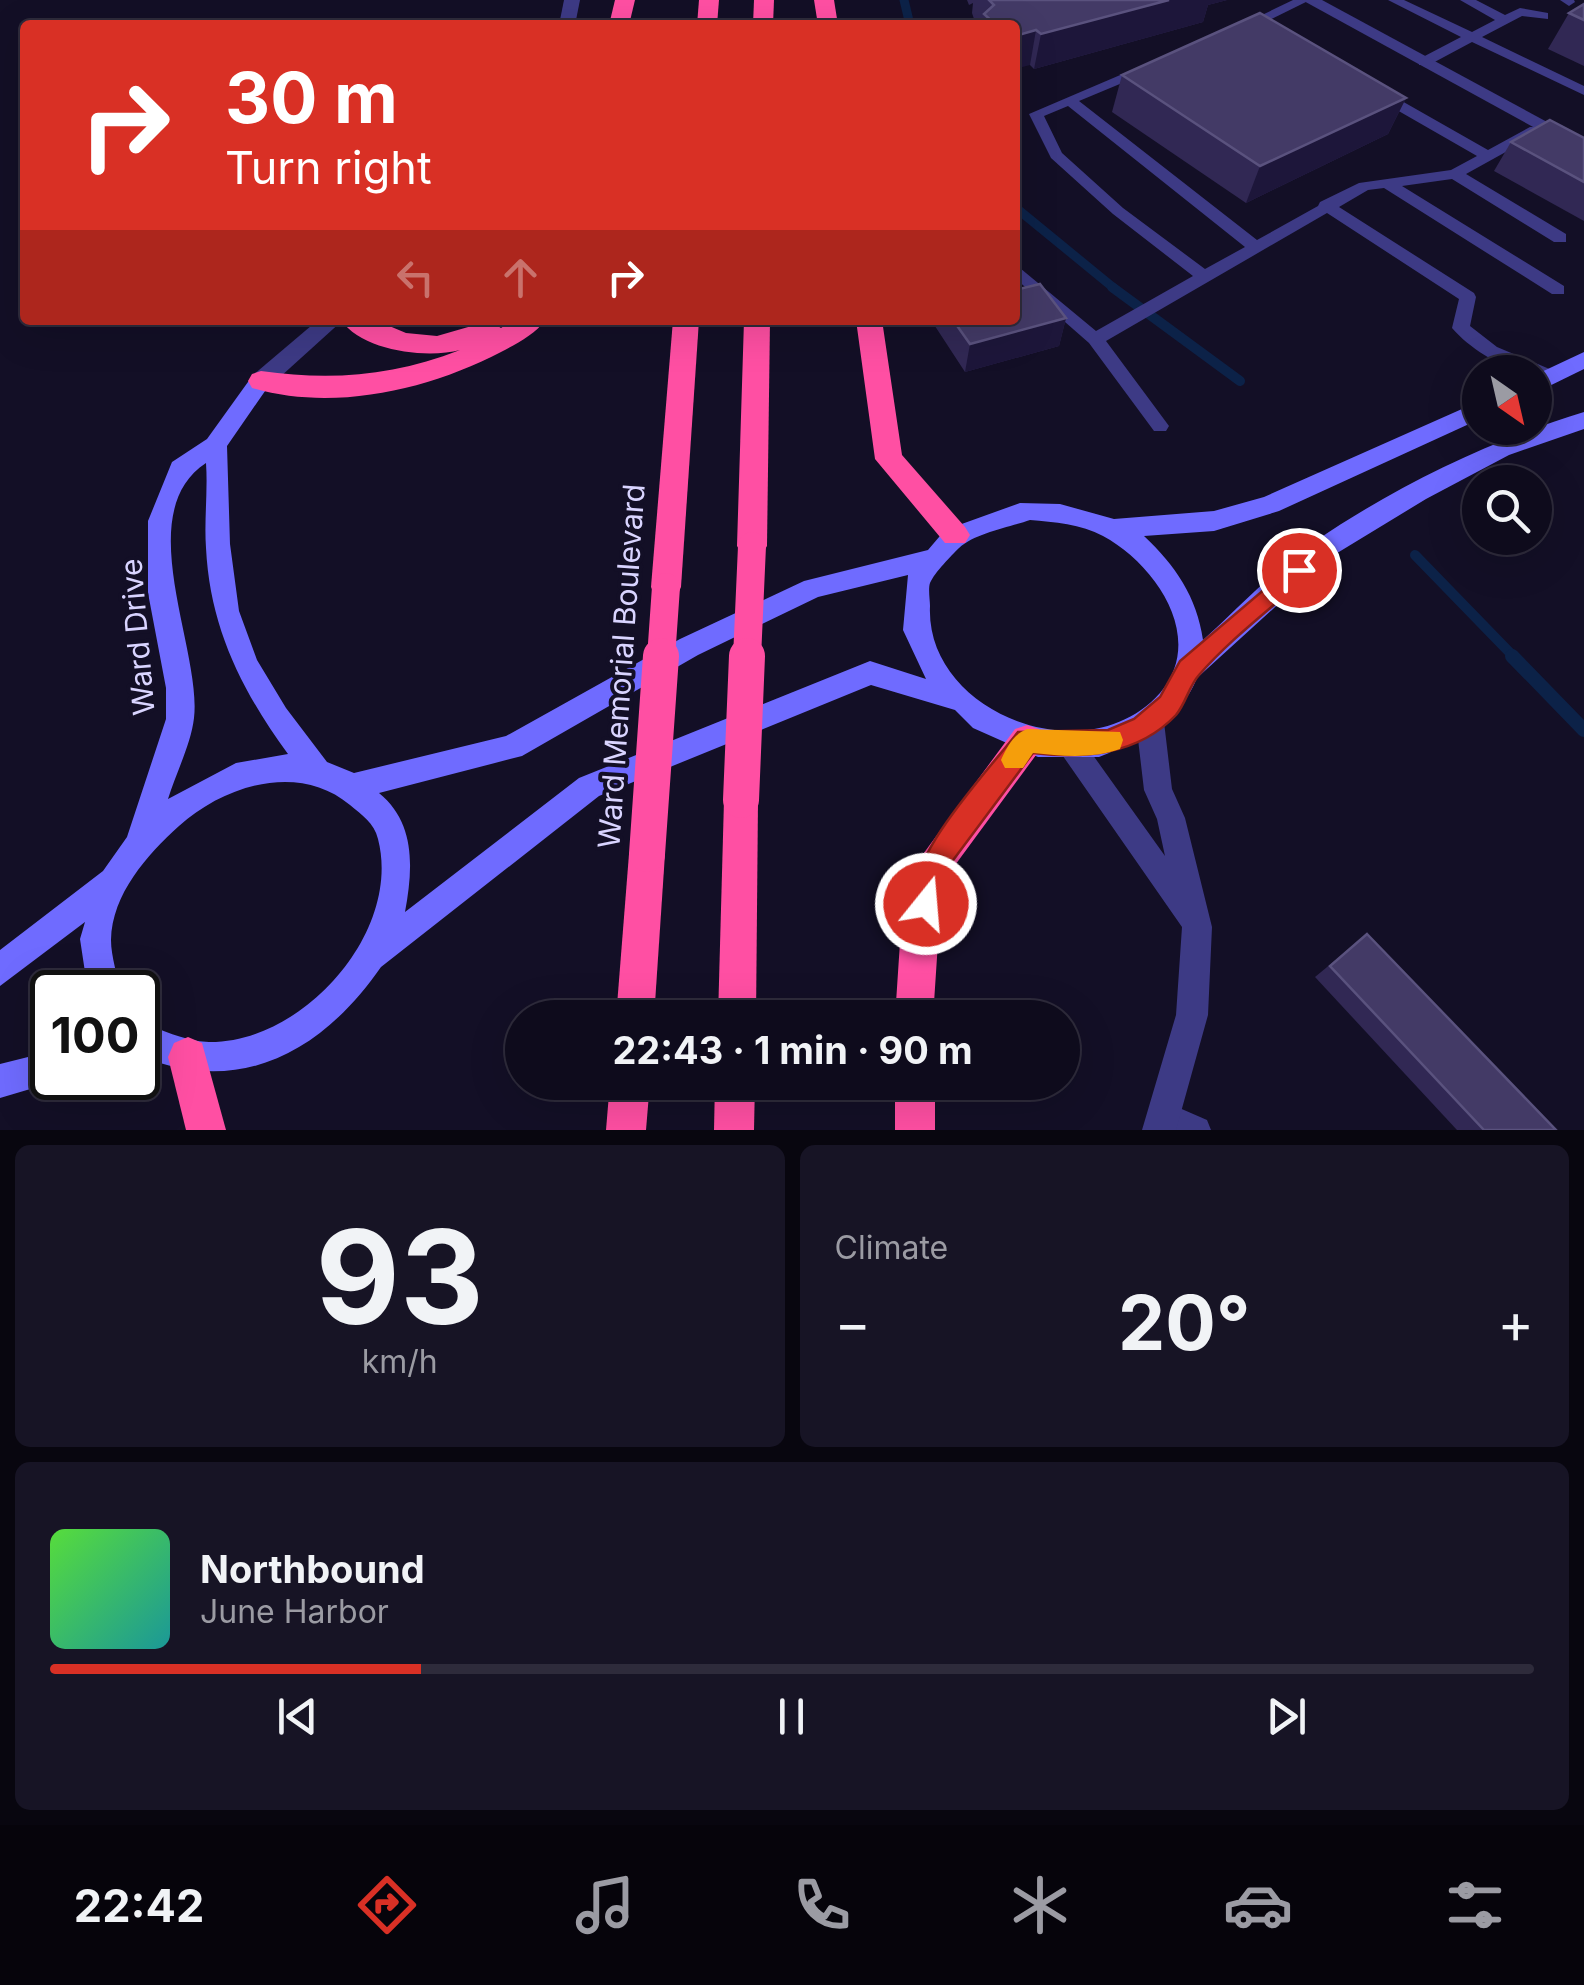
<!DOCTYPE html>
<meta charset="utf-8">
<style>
:root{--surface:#0e0b1c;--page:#171425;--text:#f1f3f6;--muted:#9b9ba3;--line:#2e2b3b;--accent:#d93025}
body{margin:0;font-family:Inter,sans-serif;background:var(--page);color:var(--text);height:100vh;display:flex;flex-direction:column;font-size:38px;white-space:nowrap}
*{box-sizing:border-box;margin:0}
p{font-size:32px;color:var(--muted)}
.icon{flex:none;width:55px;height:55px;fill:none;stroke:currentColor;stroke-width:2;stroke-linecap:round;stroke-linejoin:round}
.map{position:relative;height:1130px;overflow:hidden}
.details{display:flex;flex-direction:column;gap:15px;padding:15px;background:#08060f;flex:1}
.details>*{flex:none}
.banner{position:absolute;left:20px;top:20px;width:1000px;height:305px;border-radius:10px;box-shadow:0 10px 40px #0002,0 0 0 2px var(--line);background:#d93025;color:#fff;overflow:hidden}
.needle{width:65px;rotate:146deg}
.fabs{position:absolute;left:1462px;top:355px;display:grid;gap:20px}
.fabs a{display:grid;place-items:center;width:90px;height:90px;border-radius:50%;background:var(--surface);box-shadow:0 10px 40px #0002,0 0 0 2px var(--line);font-size:50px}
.speed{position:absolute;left:30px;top:970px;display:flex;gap:20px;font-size:50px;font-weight:700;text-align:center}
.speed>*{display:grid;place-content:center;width:130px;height:130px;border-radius:50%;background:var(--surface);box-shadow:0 10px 40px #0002,0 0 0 2px var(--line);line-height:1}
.speed .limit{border:5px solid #111;border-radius:15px;background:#fff;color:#111}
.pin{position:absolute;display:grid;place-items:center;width:85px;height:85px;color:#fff;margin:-42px;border:5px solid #fff;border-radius:50%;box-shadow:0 2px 10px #0007}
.me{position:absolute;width:110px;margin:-55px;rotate:17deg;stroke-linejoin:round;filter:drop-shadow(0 0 8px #0008)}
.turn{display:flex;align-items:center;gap:35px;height:210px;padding:0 40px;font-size:45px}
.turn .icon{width:130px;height:130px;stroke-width:2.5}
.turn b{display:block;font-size:70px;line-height:85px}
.lanes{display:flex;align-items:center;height:95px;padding:0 40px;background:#0003;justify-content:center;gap:50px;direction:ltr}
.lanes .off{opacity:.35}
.big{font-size:75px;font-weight:700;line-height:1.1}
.details .tile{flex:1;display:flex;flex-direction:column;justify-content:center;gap:15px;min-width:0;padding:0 35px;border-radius:15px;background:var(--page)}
.details .dial{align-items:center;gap:0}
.dial b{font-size:130px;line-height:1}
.song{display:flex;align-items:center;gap:30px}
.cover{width:120px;height:120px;border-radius:15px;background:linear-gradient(135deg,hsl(110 70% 55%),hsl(180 70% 35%))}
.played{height:10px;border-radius:5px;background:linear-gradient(90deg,var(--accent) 25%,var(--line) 25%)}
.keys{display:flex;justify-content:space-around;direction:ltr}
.heat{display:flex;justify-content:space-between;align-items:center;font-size:55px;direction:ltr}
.details .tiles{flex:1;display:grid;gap:15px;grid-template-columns:1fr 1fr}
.tile:last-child{grid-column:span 2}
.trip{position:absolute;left:505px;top:1000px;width:575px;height:100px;border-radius:50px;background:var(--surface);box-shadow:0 10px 40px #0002,0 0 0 2px var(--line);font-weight:700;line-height:100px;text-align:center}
.menu{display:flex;height:160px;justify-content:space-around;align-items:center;background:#06040b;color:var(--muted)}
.menu .icon{width:70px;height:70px}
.menu .on{color:var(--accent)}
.menu b{font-size:45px;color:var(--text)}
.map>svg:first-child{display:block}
</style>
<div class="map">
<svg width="1584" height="1130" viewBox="0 0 1584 1130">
<rect width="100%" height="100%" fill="#130f26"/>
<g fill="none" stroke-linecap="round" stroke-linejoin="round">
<!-- stream-far2 -->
<g stroke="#0c2248" stroke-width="9">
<polyline points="904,0 910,25"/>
<polyline points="1015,207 1115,289"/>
</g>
<!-- stream-far1 -->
<g stroke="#0c2248" stroke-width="10">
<polyline points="1112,287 1240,381"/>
<polyline points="1415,555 1515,658"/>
</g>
<!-- stream -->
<polyline stroke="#0c2248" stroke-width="14" points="1512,656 1584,730"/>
<!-- service -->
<g fill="#3d3a85" fill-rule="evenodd">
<polygon points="1293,0 1310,0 1247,31 1235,28"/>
<polygon points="1388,0 1404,0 1472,32 1495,20 1460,0 1476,0 1505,15 1520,8 1548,13 1548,19 1522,16 1482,37 1584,86 1584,95 1472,42 1429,65 1419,65 1419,59 1461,37"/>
<polygon points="1560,0 1574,0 1575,2 1569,6"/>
<path d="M1146,64L1151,65V71L1079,101L1257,240L1318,206L1320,202L1359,183L1451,170L1477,156L1376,98V92H1386L1488,150L1530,127H1540V133L1466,174L1566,234V242H1554L1452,179L1402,186L1564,286V294H1552L1384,188L1368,190L1339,207L1474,293L1476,297L1470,326L1497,347L1559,373L1562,377L1559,381L1553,383L1535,377V372C1506,372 1470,349 1452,328L1459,299L1327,213L1106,341L1169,426L1166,431H1154L1089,343L1015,278V264L1096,331L1193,276L1113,214L1051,158L1029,114ZM1068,106L1245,247L1205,269L1123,208L1062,153L1044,116Z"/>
<polygon points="1161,1100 1207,1120 1211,1130 1167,1130 1151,1123 1148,1113 1151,1103"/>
</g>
<!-- minor -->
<g fill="#3d3a85" fill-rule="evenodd">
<polygon points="1302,0 1322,0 1584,142 1584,155"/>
<polygon points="1150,710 1160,713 1164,722 1172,789 1185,818 1212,927 1208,1015 1176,1130 1142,1130 1176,1015 1182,927 1056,746 1060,737 1070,733 1080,737 1165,856 1157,819 1144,790 1136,722 1140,713"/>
</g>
<!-- tertiary -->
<g fill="#3d3a85" fill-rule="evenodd">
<polygon points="564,0 580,0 575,25 559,25"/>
<polygon points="318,320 343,320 269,387 253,387 250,381 253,375"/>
</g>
<!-- secondary -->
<g fill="#6f6bff" fill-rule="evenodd">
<polygon points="1584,352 1584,369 1535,393 1535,375"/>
<path d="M261,373L272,381L227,446L230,544L239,611L257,660L286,708L327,762L354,773L506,736L680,639L804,581L928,550L945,530L1020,503L1060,504L1114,519L1214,511L1264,497L1480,401V419L1279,511L1214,531L1144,536C1175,565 1197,597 1203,640C1239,608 1274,569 1314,542C1396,486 1489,441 1584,412V429L1509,455L1426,499L1329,558L1197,678C1180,720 1147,733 1109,753L1099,757H1038L973,728L955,710L871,685L599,796L381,967C322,1052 239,1098 138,1055V1021C161,1029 183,1041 209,1042C303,1043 402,932 378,839C374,823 362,815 350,805C299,762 225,785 179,826C147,855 112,894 111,940C111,957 118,976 120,992H88L80,939L85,922L0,986V950L103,871L127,837L166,719V688L148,593V521L172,462L207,439L253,375ZM206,463C208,491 204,520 206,548C210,628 242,691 288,754L236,763L168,799C176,773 191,744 194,718C202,649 130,513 206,463ZM1030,520C1054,522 1081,524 1103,536C1155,564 1207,638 1160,693C1088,775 925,714 930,606C930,600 928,589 930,583C935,572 951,556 959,548C975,533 1010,527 1030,520ZM908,575L903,630L926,679L870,661L579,778L405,912C413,869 416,823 379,793L522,756L698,655L818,597Z"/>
<polygon points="52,1051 52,1078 64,1079 0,1098 0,1064"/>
</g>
<!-- motorway -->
<g fill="#ff4fa3" fill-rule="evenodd">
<polygon points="615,0 635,0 629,25 609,25"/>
<polygon points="699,0 719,0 717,25 697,25"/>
<polygon points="754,0 774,0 773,25 753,25"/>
<polygon points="814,0 834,0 838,25 818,25"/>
<path d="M341,320H375L406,333L437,336L489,321L501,328L513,320H545C536,334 516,344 501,352C428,390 333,412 252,388L248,381L252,374L261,371C331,381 394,376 460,350C427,359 362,351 341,320Z"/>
<polygon points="673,320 699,320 681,587 677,596 666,600 655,596 651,587"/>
<polygon points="744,320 770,320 767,546 762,554 752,558 742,554 737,546"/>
<polygon points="856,320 882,320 902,455 965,527 970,535 965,543 945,543 875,459"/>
<polygon points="1027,725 1039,729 1044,740 1039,751 950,872 938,942 933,1018 895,1018 900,942 915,865 1015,729"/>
<polygon points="741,784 753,789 758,800 756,1018 718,1018 724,800 729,789"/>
<polygon points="647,837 660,842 665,854 654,1018 616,1018 629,854 634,842"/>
<polygon points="188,1037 202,1043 226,1130 186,1130 168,1057 174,1043"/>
<polygon points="610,1082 650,1082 646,1130 606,1130"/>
<polygon points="715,1082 755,1082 754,1130 714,1130"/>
<rect x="895" y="1082" width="40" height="48"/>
</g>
<!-- motorway-bridge-far1 -->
<g stroke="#ff4fa3" stroke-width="28">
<polyline points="661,658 666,587"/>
<polyline points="747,658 752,546"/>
</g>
<!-- motorway-bridge -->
<g stroke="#ff4fa3" stroke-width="36">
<polyline points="741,800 747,656"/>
<polyline points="647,854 661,656"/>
</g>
</g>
<!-- wall -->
<g fill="#312854">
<polygon points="967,0 1227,0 1208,5 1203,22 1034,69 1030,65 1015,25 976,25 972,13 973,3 969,5"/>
<polygon points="1584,4 1584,66 1548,49 1569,13"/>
<polygon points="1122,75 1406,98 1388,134 1246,203 1112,112"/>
<polygon points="1584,138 1584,221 1494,171 1511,142"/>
<polygon points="1066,318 1059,346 965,372 931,320 1015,320"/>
<polygon points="1367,934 1556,1130 1457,1130 1315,977"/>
</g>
<!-- shaded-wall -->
<g fill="#1d163a">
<polygon points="1169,0 1227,0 1208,5 1203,22 1034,69 1041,34"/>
<polygon points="1036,30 1030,65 1015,69 1015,36"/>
<polygon points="1406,98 1388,134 1246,203 1260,166"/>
<polygon points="1066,318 1059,346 965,372 970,344"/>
</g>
<!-- building -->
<g fill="#433a66" stroke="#5a527e" stroke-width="2.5">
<polygon points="989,0 1169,0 1041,34 1036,30 1015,36 1015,25 996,25 984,14 994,5"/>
<polygon points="1584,4 1584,20 1569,13"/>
<polygon points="1260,13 1406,98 1260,166 1122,75"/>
<polygon points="1550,120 1584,138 1584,182 1511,142"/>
<polygon points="1040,284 1066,318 970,344 953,320 1015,320 1015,290"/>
<polygon points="1367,934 1556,1130 1484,1130 1330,966"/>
</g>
<!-- route -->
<path fill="#d93025" stroke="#8d1f18" stroke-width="2.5" d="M1299,560L1310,570L1307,576C1272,608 1230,639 1199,675C1189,686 1186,703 1176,715C1138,755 1084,759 1033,753L945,871L936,913L926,917L916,913C896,866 989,770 1018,732L1108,730L1134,719L1160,697L1180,661Z"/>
<!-- slow -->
<path fill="#f59e0b" d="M1027,729L1120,732L1123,740L1120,749C1092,759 1062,756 1033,753L1023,768H1005L1001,760C1007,747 1014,734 1027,729Z"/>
<g text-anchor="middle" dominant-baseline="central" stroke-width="8" stroke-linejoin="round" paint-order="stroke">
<!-- street labels -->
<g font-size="30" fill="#d9d4ff" stroke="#130f26">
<text transform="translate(137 637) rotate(-95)">Ward Drive</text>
<text transform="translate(621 666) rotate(-86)">Ward Memorial Boulevard</text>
</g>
</g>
</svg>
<div class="fabs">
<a><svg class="needle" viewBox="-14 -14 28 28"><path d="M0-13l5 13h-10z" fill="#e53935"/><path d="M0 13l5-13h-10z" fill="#9b9ba3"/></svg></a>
<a><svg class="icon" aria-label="search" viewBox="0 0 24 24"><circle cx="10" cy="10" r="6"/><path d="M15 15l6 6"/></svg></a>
</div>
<div class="speed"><div class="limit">100</div></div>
<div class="pin" style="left:1299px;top:570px;background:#d93025"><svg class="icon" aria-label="arrive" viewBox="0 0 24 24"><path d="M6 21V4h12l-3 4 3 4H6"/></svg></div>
<svg class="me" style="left:926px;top:904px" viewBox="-20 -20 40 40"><circle r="17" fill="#d93025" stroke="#fff" stroke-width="3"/><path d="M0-11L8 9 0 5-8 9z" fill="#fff"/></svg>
<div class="trip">22:43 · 1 min · 90 m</div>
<div class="banner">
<div class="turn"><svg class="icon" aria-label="right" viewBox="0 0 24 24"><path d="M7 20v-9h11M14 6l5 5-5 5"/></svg><div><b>30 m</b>Turn right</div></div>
<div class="lanes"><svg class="icon off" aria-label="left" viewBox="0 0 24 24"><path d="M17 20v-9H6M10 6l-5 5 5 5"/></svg><svg class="icon off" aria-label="ahead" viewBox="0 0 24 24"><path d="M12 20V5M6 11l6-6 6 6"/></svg><svg class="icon" aria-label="right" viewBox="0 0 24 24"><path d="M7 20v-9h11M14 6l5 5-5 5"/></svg></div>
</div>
</div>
<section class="details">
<div class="tiles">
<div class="tile dial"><b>93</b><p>km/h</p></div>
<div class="tile"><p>Climate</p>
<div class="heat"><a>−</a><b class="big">20°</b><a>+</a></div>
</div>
<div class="tile">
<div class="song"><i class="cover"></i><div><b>Northbound</b><p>June Harbor</p></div></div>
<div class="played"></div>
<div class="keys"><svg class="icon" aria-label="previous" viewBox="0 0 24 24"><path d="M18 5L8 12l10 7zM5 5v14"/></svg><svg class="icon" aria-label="pause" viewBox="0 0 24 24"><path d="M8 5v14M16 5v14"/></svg><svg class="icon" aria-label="next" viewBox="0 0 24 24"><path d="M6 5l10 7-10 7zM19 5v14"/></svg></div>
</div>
</div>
</section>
<nav class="menu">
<b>22:42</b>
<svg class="icon on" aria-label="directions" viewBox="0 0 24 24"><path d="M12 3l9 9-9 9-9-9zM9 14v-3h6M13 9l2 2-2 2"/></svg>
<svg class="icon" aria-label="music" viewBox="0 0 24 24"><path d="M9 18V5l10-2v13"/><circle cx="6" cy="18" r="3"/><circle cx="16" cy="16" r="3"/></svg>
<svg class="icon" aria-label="phone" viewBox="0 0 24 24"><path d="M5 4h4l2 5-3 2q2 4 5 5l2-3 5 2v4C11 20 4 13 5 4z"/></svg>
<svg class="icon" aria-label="climate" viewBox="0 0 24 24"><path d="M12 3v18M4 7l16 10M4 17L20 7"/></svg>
<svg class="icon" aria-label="car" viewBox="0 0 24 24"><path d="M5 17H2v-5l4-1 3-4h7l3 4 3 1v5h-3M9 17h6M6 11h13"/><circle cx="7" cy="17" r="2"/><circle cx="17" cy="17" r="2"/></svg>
<svg class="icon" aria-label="filters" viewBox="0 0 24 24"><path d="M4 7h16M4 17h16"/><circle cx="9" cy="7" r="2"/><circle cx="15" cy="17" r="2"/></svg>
</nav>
